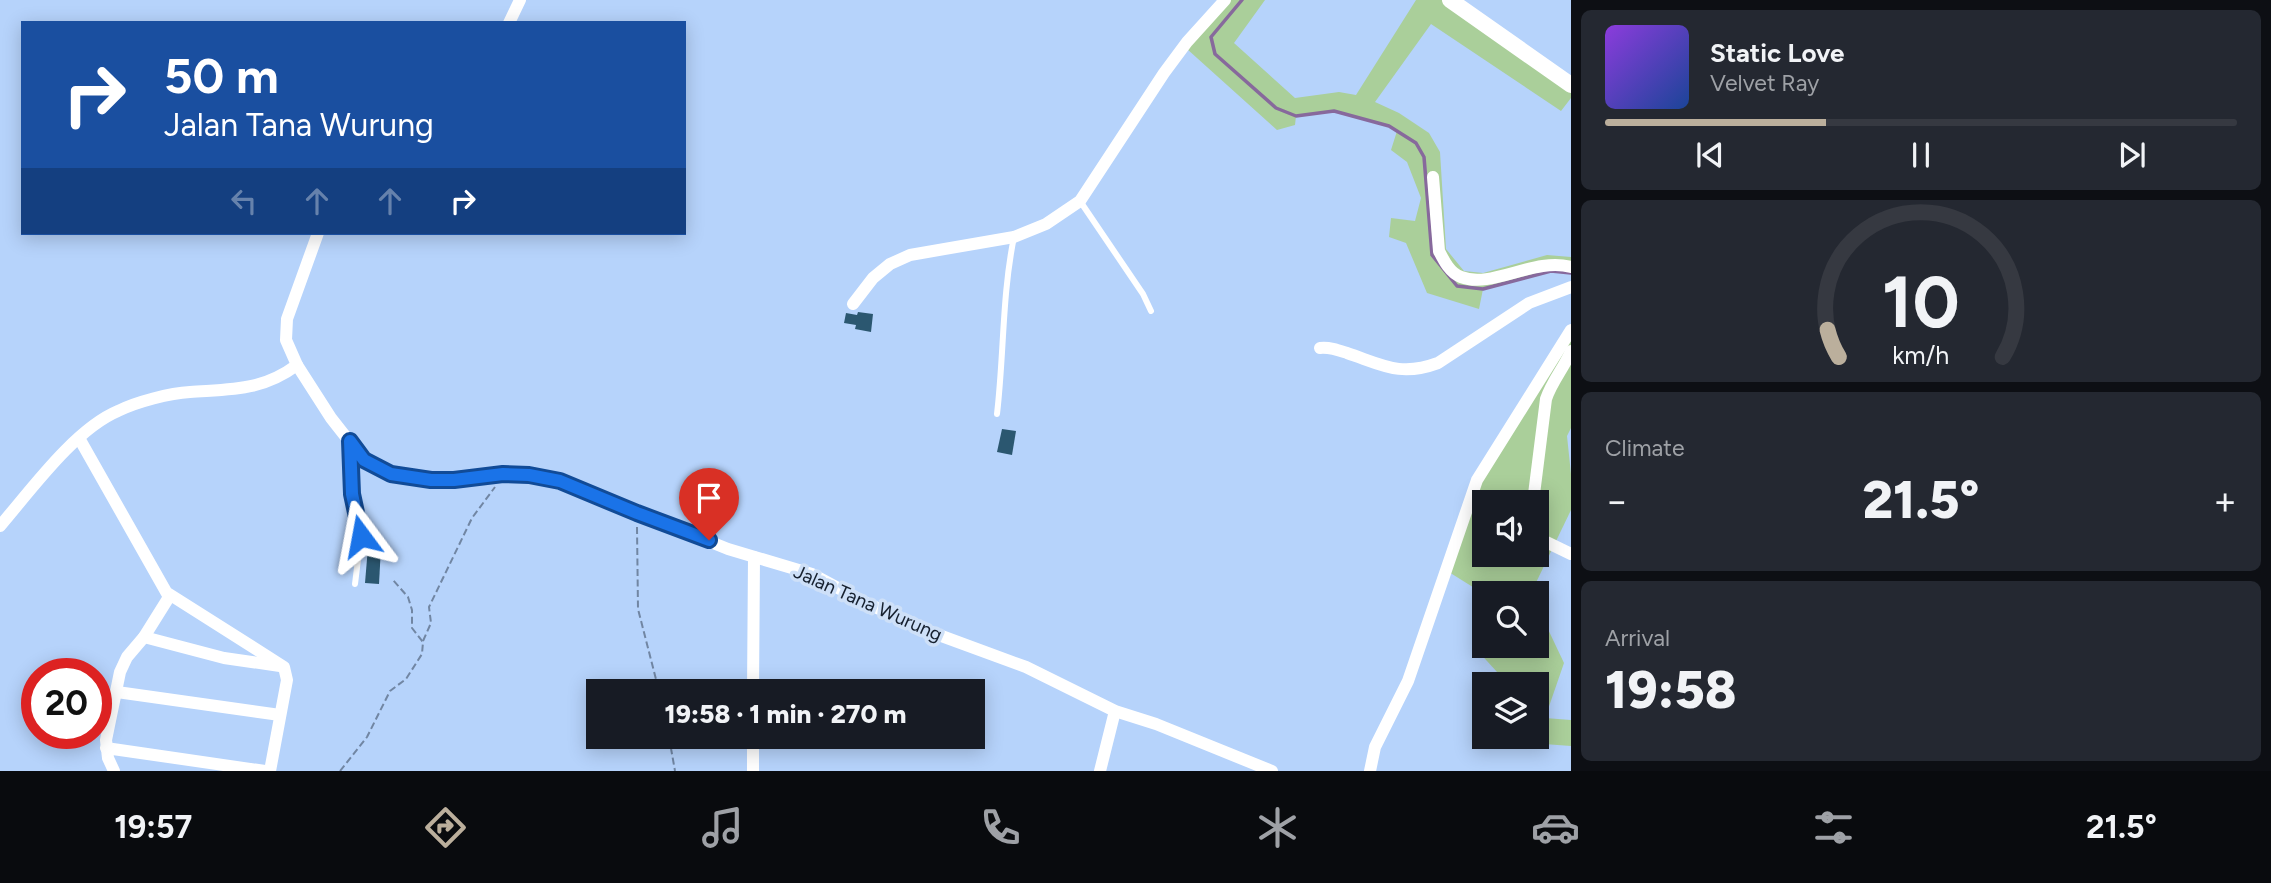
<!DOCTYPE html>
<meta charset="utf-8">
<style>
:root{--surface:#171b24;--page:#242831;--text:#f1f3f6;--muted:#9ea1a6;--line:#363941;--accent:#bbaf9c}
body{margin:0;font-family:Figtree,sans-serif;background:var(--page);color:var(--text);height:100vh;display:flex;flex-direction:column;font-size:26px;white-space:nowrap}
*{box-sizing:border-box;margin:0}
p{font-size:23px;color:var(--muted)}
.icon{flex:none;width:38px;height:38px;fill:none;stroke:currentColor;stroke-width:2;stroke-linecap:round;stroke-linejoin:round}
.map{position:relative;flex:1;overflow:hidden}
.sheet{display:flex;flex-direction:column;gap:10px;padding:10px;background:#0d0f14;width:700px}
.sheet>*{flex:none}
.banner{position:absolute;left:21px;top:21px;width:665px;height:214px;border-radius:0px;box-shadow:0 4px 18px #0003;background:#1a4fa0;color:#fff;overflow:hidden}
.controls{position:absolute;left:1472px;top:490px;display:grid;gap:14px}
.controls a{display:grid;place-items:center;width:77px;height:77px;border-radius:0px;background:var(--surface);box-shadow:0 4px 18px #0003;font-size:35px}
.speed{position:absolute;left:21px;top:658px;display:flex;gap:14px;font-size:35px;font-weight:700;text-align:center}
.speed>*{display:grid;place-content:center;width:91px;height:91px;border-radius:50%;background:var(--surface);box-shadow:0 4px 18px #0003;line-height:1}
.speed .limit{border:10px solid #d22;background:#fff;color:#111}
.pin{position:absolute;display:grid;place-items:center;width:60px;height:60px;color:#fff;margin:-72px -30px;border-radius:50% 50% 50% 0;rotate:-45deg;box-shadow:0 0 7px #0007}
.pin .icon{rotate:45deg}
.me{position:absolute;width:77px;margin:-38px;rotate:347deg;stroke-linejoin:round;filter:drop-shadow(0 0 5px #0008)}
.turn{display:flex;align-items:center;gap:24px;height:147px;padding:0 28px;font-size:32px}
.turn .icon{width:91px;height:91px;stroke-width:2.5}
.turn b{display:block;font-size:49px;line-height:60px}
.lanes{display:flex;align-items:center;height:66px;padding:0 28px;background:#0003;justify-content:center;gap:35px;direction:ltr}
.lanes .off{opacity:.35}
.big{font-size:52px;font-weight:800;line-height:1.1}
.sheet .tile{flex:1;display:flex;flex-direction:column;justify-content:center;gap:10px;min-width:0;padding:0 24px;border-radius:10px;background:var(--page)}
.sheet .dial{align-items:center;gap:0}
.dial svg{height:182px;overflow:visible;fill:none;stroke:var(--line);stroke-width:7;stroke-linecap:round;text-anchor:middle}
.dial text{fill:var(--text);stroke:none}
.song{display:flex;align-items:center;gap:21px}
.cover{width:84px;height:84px;border-radius:10px;background:linear-gradient(135deg,hsl(270 70% 55%),hsl(220 70% 35%))}
.played{height:7px;border-radius:4px;background:linear-gradient(90deg,var(--accent) 35%,var(--line) 35%)}
.keys{display:flex;justify-content:space-around;direction:ltr}
.heat{display:flex;justify-content:space-between;align-items:center;font-size:38px;direction:ltr}
.trip{position:absolute;left:586px;top:679px;width:399px;height:70px;border-radius:0px;background:var(--surface);box-shadow:0 4px 18px #0003;font-weight:800;line-height:70px;text-align:center}
.dock{display:flex;height:112px;justify-content:space-around;align-items:center;background:#090b0e;color:var(--muted)}
.dock .icon{width:49px;height:49px}
.dock .current{color:var(--accent)}
.dock b{font-size:32px;color:var(--text)}
main{display:flex;flex:1;min-height:0}
.map>svg:first-child{display:block}
</style>
<main>
<div class="map">
<svg width="1571" height="771" viewBox="0 0 1571 771">
<rect width="100%" height="100%" fill="#b6d3fb"/>
<!-- green -->
<g fill="#aacf9a" fill-rule="evenodd">
<polygon points="1230,0 1265,0 1234,43 1295,98 1339,92 1356,95 1416,0 1453,0 1571,84 1571,98 1561,111 1431,24 1375,102 1399,113 1429,133 1440,152 1446,249 1464,271 1483,273 1547,255 1571,257 1571,273 1551,271 1483,289 1479,309 1427,293 1406,243 1389,237 1391,218 1415,221 1421,198 1407,162 1391,150 1397,131 1389,126 1334,111 1296,116 1295,125 1277,130 1187,49"/>
<path d="M1571,331V428L1567,436L1571,474V510L1531,593L1484,594L1444,569L1471,486ZM1484,502H1536V555H1484Z"/>
<polygon points="1537,606 1564,663 1545,718 1571,720 1571,746 1504,741 1506,737 1536,737 1536,684 1508,684 1476,649 1484,633 1484,646 1536,646"/>
</g>
<g fill="none" stroke-linecap="round" stroke-linejoin="round">
<!-- stream -->
<polyline stroke="#87699c" stroke-width="3.5" points="1242,0 1211,37 1215,54 1276,108 1296,116 1334,111 1389,126 1416,143 1424,157 1432,255 1457,286 1483,289 1551,271 1571,273"/>
</g>
<!-- building -->
<g fill="#2b5770">
<polygon points="858,312 873,314 871,332 855,329 856,325 844,323 846,313 857,315"/>
<polygon points="1002,429 1016,431 1012,455 997,452"/>
<polygon points="368,547 381,547 379,584 365,583"/>
</g>
<g fill="none" stroke-linecap="round" stroke-linejoin="round">
<!-- path -->
<g stroke="#7186a3" stroke-width="2" stroke-dasharray="7 3.5" stroke-linecap="butt">
<polyline points="637,527 638,609 659,691"/>
<polyline points="423,641 431,623 429,607 472,518 495,487"/>
<polyline points="669,737 675,771"/>
<polyline points="340,771 367,737 390,691 406,679 422,654 423,642 412,628 412,610 408,597 393,580"/>
</g>
<!-- service -->
<g stroke="#fff" stroke-width="6">
<polyline points="1080,201 1143,294 1151,311"/>
<path d="M997,414C1004,355 1002,295 1014,237"/>
<polyline points="350,446 352,494 361,535 355,584"/>
</g>
<!-- minor -->
<g stroke="#fff" stroke-width="12">
<polyline points="509,23 520,0"/>
<path d="M1433,177L1439,251C1444,261 1450,273 1461,277C1492,289 1534,257 1571,267"/>
<polyline points="853,304 873,278 890,264 910,255 1014,237 1046,224 1080,201 1164,73 1187,42 1225,0"/>
<path d="M1320,348C1330,347 1338,350 1347,353C1383,365 1400,377 1438,363L1529,303L1571,287"/>
<polyline points="297,365 331,418 364,460 391,474 431,480 503,474 529,475 560,481 728,549 812,574 864,602 928,631 1026,667 1115,711 1156,724 1272,771"/>
<polyline points="79,438 169,597 144,637 127,657 120,672 106,740 108,758 114,771"/>
<path d="M1533,502L1546,399C1552,381 1564,368 1571,351"/>
<path d="M0,526C31,490 75,429 118,411C136,402 170,393 190,392C232,389 262,391 297,365L286,340L287,319L318,233"/>
<polyline points="1536,537 1571,554"/>
<polyline points="169,594 284,667 287,680 270,771"/>
<polyline points="144,637 224,658 280,666"/>
<polyline points="753,691 754,557"/>
<polyline points="117,692 280,715"/>
<polyline points="106,748 265,771"/>
<polyline points="753,771 753,737"/>
<polyline points="1100,771 1115,711"/>
<polyline points="1370,771 1375,747 1408,681 1477,480 1571,330"/>
</g>
<!-- tertiary -->
<polyline stroke="#fff" stroke-width="16" points="1450,0 1571,85"/>
</g>
<g fill="none" stroke-linecap="round" stroke-linejoin="round">
<defs>
<polyline id="route" points="361,536 352,494 350,441 364,460 391,474 431,480 454,480 503,474 529,475 560,481 637,513 709,540"/>
</defs>
<!-- route casing -->
<use href="#route" stroke="#114b97" stroke-width="18"/>
<!-- route -->
<use href="#route" stroke="#1a73e8" stroke-width="12"/>
</g>
<g text-anchor="middle" dominant-baseline="central" stroke-width="7" stroke-linejoin="round" paint-order="stroke">
<!-- street labels -->
<g font-size="19" fill="#16202f" stroke="#cee0f8">
<text transform="translate(868 603) rotate(24)">Jalan Tana Wurung</text>
</g>
</g>
</svg>
<div class="controls">
<a><svg class="icon" aria-label="sound" viewBox="0 0 24 24"><path d="M4 9h4l5-4v14l-5-4H4zM17 9q2 3 0 6"/></svg></a>
<a><svg class="icon" aria-label="search" viewBox="0 0 24 24"><circle cx="10" cy="10" r="6"/><path d="M15 15l6 6"/></svg></a>
<a><svg class="icon" aria-label="layers" viewBox="0 0 24 24"><path d="M12 4l9 5-9 5-9-5zM3 14l9 5 9-5"/></svg></a>
</div>
<div class="speed"><div class="limit">20</div></div>
<div class="pin" style="left:709px;top:540px;background:#d93025"><svg class="icon" aria-label="arrive" viewBox="0 0 24 24"><path d="M6 21V4h12l-3 4 3 4H6"/></svg></div>
<svg class="me" style="left:361px;top:536px" viewBox="-20 -20 40 40"><path d="M0-17L14 15 0 8-14 15z" fill="#1a73e8" stroke="#fff" stroke-width="4"/></svg>
<div class="trip">19:58 · 1 min · 270 m</div>
<div class="banner">
<div class="turn"><svg class="icon" aria-label="right" viewBox="0 0 24 24"><path d="M7 20v-9h11M14 6l5 5-5 5"/></svg><div><b>50 m</b>Jalan Tana Wurung</div></div>
<div class="lanes"><svg class="icon off" aria-label="left" viewBox="0 0 24 24"><path d="M17 20v-9H6M10 6l-5 5 5 5"/></svg><svg class="icon off" aria-label="ahead" viewBox="0 0 24 24"><path d="M12 20V5M6 11l6-6 6 6"/></svg><svg class="icon off" aria-label="ahead" viewBox="0 0 24 24"><path d="M12 20V5M6 11l6-6 6 6"/></svg><svg class="icon" aria-label="right" viewBox="0 0 24 24"><path d="M7 20v-9h11M14 6l5 5-5 5"/></svg></div>
</div>
</div>
<section class="sheet">
<div class="tile">
<div class="song"><i class="cover"></i><div><b>Static Love</b><p>Velvet Ray</p></div></div>
<div class="played"></div>
<div class="keys"><svg class="icon" aria-label="previous" viewBox="0 0 24 24"><path d="M18 5L8 12l10 7zM5 5v14"/></svg><svg class="icon" aria-label="pause" viewBox="0 0 24 24"><path d="M8 5v14M16 5v14"/></svg><svg class="icon" aria-label="next" viewBox="0 0 24 24"><path d="M6 5l10 7-10 7zM19 5v14"/></svg></div>
</div>
<div class="tile dial"><svg viewBox="0 0 100 80">
<path d="M14 69A42 42 0 1 1 86 69"/>
<path d="M14 69A42 42 0 0 1 9 57" stroke="#bbaf9c"/>
<text x="50" y="56" font-size="32" font-weight="700">10</text>
<text x="50" y="72" font-size="11">km/h</text>
</svg></div>
<div class="tile"><p>Climate</p>
<div class="heat"><a>−</a><b class="big">21.5°</b><a>+</a></div>
</div>
<div class="tile"><p>Arrival</p><b class="big">19:58</b></div>
</section>
</main>
<nav class="dock">
<b>19:57</b>
<svg class="icon current" aria-label="directions" viewBox="0 0 24 24"><path d="M12 3l9 9-9 9-9-9zM9 14v-3h6M13 9l2 2-2 2"/></svg>
<svg class="icon" aria-label="music" viewBox="0 0 24 24"><path d="M9 18V5l10-2v13"/><circle cx="6" cy="18" r="3"/><circle cx="16" cy="16" r="3"/></svg>
<svg class="icon" aria-label="phone" viewBox="0 0 24 24"><path d="M5 4h4l2 5-3 2q2 4 5 5l2-3 5 2v4C11 20 4 13 5 4z"/></svg>
<svg class="icon" aria-label="climate" viewBox="0 0 24 24"><path d="M12 3v18M4 7l16 10M4 17L20 7"/></svg>
<svg class="icon" aria-label="car" viewBox="0 0 24 24"><path d="M5 17H2v-5l4-1 3-4h7l3 4 3 1v5h-3M9 17h6M6 11h13"/><circle cx="7" cy="17" r="2"/><circle cx="17" cy="17" r="2"/></svg>
<svg class="icon" aria-label="filters" viewBox="0 0 24 24"><path d="M4 7h16M4 17h16"/><circle cx="9" cy="7" r="2"/><circle cx="15" cy="17" r="2"/></svg>
<b>21.5°</b>
</nav>
